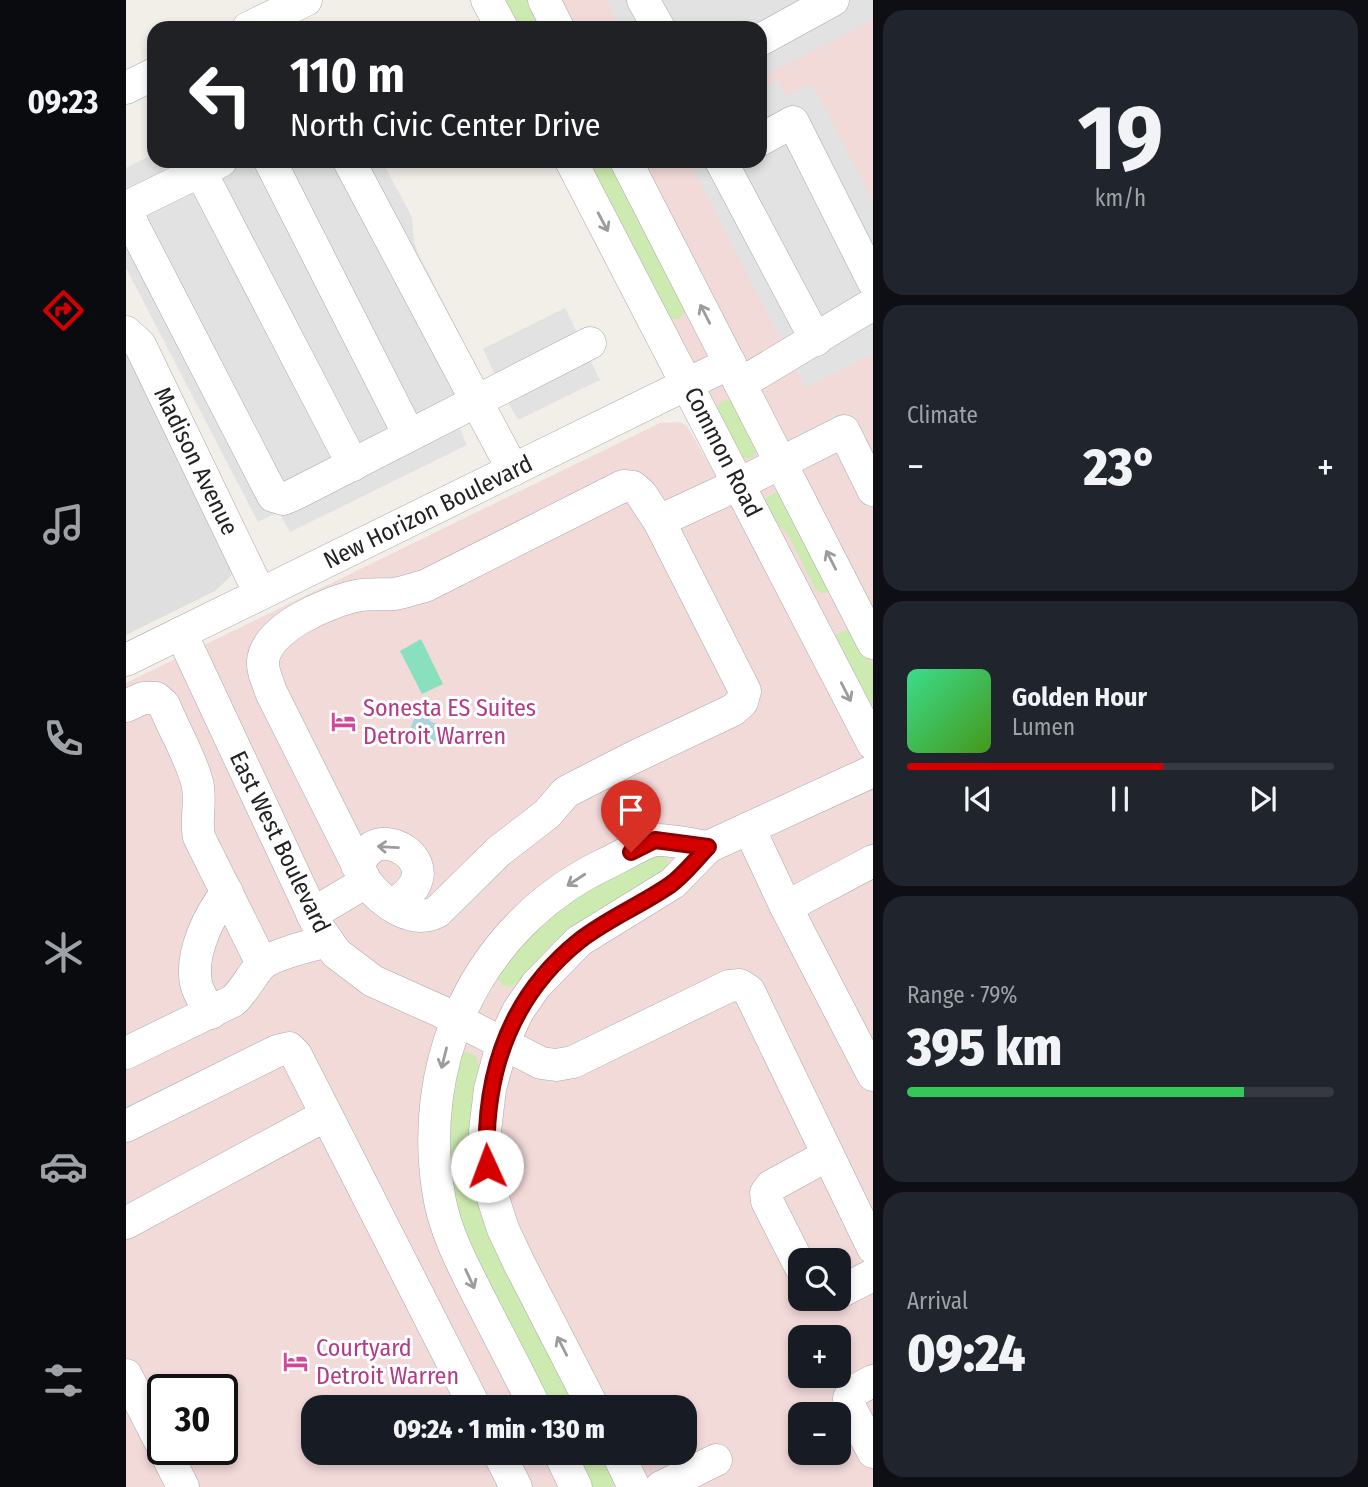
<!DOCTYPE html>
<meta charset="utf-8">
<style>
:root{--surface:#171b24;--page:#20242c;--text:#f1f3f6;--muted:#9ea1a6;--line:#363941;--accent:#d40000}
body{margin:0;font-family:"Fira Sans Condensed",sans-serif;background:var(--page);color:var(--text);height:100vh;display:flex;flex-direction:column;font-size:26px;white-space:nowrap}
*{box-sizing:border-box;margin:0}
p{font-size:23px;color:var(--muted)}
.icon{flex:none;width:38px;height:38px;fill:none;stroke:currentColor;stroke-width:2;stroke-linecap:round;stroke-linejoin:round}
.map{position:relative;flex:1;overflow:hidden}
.details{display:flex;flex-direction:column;gap:10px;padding:10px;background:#0d0f14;width:495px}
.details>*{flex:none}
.hud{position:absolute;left:21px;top:21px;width:620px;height:147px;border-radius:21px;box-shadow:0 4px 10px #0003;background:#202124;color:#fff;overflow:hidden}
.tools{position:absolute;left:662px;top:1248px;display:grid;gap:14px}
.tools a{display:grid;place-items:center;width:63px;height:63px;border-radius:14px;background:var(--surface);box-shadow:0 4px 10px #0003;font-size:35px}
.speed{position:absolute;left:21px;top:1374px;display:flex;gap:14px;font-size:35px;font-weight:700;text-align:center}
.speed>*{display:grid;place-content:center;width:91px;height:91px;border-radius:50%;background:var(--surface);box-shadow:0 4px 10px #0003;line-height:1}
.speed .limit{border:4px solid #111;border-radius:10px;background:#fff;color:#111}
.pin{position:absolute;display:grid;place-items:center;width:60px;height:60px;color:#fff;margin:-72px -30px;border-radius:50% 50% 50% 0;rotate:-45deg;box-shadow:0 0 7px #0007}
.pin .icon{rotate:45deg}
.me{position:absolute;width:77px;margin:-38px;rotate:358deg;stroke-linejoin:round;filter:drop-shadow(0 0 5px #0008)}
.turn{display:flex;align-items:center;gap:24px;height:147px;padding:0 28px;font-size:32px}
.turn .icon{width:91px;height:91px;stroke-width:2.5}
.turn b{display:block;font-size:49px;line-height:60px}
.big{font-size:52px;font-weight:800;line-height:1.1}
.details .widget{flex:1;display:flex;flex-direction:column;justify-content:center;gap:10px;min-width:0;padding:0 24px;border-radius:21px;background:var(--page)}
.details .dial{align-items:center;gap:0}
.dial b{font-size:91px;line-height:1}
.song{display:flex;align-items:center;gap:21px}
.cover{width:84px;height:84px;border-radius:10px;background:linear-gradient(135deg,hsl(150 70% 55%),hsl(100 70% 35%))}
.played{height:7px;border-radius:4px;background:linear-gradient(90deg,var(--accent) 60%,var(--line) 60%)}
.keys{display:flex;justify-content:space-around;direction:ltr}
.heat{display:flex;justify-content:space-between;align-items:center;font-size:38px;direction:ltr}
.charge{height:10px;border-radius:5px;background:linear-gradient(90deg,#34c759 79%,var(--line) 0)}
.trip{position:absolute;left:175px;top:1395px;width:396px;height:70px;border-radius:21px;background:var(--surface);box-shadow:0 4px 10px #0003;font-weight:800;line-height:70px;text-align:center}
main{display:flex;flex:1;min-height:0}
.tabs{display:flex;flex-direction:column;width:126px;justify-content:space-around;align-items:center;background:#090b0e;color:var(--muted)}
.tabs .icon{width:49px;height:49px}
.tabs .active{color:var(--accent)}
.tabs b{font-size:32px;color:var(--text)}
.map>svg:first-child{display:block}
</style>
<main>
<nav class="tabs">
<b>09:23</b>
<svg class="icon active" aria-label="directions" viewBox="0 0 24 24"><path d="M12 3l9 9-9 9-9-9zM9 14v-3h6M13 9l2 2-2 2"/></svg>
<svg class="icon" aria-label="music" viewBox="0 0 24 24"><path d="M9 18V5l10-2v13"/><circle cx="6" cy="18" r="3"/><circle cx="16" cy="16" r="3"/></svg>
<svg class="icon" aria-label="phone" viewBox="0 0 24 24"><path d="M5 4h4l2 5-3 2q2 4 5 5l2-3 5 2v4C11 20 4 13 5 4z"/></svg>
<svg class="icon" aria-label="climate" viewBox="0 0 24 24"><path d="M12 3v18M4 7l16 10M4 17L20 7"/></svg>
<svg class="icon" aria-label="car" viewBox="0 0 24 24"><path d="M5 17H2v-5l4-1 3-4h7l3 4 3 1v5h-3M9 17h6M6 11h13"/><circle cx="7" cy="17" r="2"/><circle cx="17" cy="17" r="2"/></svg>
<svg class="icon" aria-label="filters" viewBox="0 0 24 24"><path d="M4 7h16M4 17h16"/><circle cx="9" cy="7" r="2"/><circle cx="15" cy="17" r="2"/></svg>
</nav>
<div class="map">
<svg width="747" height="1487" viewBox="0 0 747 1487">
<rect width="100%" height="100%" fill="#f2efe9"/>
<!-- residential -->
<polygon fill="#e0dfdf" points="0,343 109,568 105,576 89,591 0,635"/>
<!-- commercial -->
<path fill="#f2dad9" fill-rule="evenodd" d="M352,0H747V1487H0V683L534,423L554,422L561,426L592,480L433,161H634V28H366ZM674,1260H712V1298H674ZM674,1337H712V1376H674ZM37,1390H96V1449H37ZM187,1407H558V1452H187ZM674,1414H712V1452H674Z"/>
<!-- grass -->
<g fill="#cdebb0">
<polygon points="375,0 404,0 418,28 389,28"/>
<polygon points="458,161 487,161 561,310 553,319 542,319"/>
<polygon points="602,400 607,401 633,449 626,458 614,458 589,411 596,401"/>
<polygon points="650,492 656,494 704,590 696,594 689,588 661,533 642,516 637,503 640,498"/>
<polygon points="720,630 731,634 747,665 747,702 739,702 707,640 710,635"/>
<path d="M529,852L539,854L544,865L537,876C499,895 460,914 427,943C415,955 397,985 381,987L376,985L370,974L424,912Z"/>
<path d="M340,1052L349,1055L353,1067L347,1097L453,1407H424C382,1325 319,1227 320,1133C320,1110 330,1077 334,1054Z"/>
<polygon points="447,1453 476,1453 488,1482 486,1487 465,1487"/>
</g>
<!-- pitch -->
<polygon fill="#88e0be" points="295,639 317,684 296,694 274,651"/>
<!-- parking -->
<g fill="#e2e2e2">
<polygon points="481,0 747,0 747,20 634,78 634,28 495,28"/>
<polygon points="652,81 660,96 686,83 747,202 747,354 680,388 563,161 634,161 634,90"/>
<polygon points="28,154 28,161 33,161 40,174 69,161 256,161 286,217 288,242 293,255 358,381 369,375 357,349 439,308 474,380 392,420 380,398 332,424 341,445 164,532 153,512 132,522 0,268 0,168"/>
</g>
<!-- water -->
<polygon fill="#aad3df" points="296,714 301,715 305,722 329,729 325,746 283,733 289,716"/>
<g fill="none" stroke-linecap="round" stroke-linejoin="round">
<defs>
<g id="minor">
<polyline points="361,0 376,28"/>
<polyline points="418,0 432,28"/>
<polyline points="517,0 533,28"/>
<polyline points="122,28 180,0"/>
<polyline points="634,40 707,0"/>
<polyline points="0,88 28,74"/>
<polyline points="634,140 667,122 747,281"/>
<polyline points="69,161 227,465"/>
<polyline points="95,161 9,203 3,213 7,225 147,496 157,499 167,495 464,343"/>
<polyline points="144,161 283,435"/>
<polyline points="223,161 387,470"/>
<polyline points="445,161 747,744"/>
<polyline points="500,161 747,643"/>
<polyline points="595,161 690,340"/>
<polyline points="0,332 14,345 134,594"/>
<polyline points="614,384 747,304"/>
<polyline points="533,521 613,484 718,431 747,490"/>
<polyline points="55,633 194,930 210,953 247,981 314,1011 415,1063 430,1065 447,1062 603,986 614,985 623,991 747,1248"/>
<polyline points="0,660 604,363"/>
<path d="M0,706L17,698H30L38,705C48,730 64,756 71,782C76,801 69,819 73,837L136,964"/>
<polyline points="623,828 660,907 747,1075"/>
<path d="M231,865C235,859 240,852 245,848C266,834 300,858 290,882C286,892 275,899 267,906"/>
<polyline points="660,907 747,861"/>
<path d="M186,914L240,882C256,902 285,925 311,912L373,851L421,814L440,792L504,759L607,710L616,702L619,691L533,521L515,494L507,487L497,486L299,586C289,588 278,593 268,594C255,595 243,593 230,596C202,602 140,628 137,661C136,671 142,682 145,692L240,882"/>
<path d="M85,1013C80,1004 72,994 70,983C64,954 83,915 101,892"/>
<path d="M0,1053L107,1001C118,991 124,978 134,966C144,955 187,945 202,941"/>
<polyline points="0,1126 151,1051 163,1048 170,1055 349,1407"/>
<polyline points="0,1223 200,1115"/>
<polyline points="674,1266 641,1201 640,1193 645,1186 702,1155"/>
<polyline points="712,1293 747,1275"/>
<polyline points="0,1375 37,1447"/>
<polyline points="747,1381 728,1391 723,1398 724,1407 747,1452"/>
<path d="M409,1407C392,1372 374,1338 356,1303C340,1271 321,1237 314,1201C288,1064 350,927 477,865C489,860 518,842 529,840C543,839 567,845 582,847"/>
<polyline points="467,1407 393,1263 377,1229 366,1195 361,1166 359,1131 364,1089 376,1045 392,1011 410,985 453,941 547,883 582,847 747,771"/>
<polyline points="38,1449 57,1487"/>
<polyline points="372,1452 390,1487"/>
<polyline points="433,1452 450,1487"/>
<polyline points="491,1452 508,1487"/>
<polyline points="535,1487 590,1460"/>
</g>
</defs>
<!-- minor casing -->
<use href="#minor" stroke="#a9a9a9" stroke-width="33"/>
<!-- minor -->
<use href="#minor" stroke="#fff" stroke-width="32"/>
</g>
<!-- one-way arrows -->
<defs><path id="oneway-shaft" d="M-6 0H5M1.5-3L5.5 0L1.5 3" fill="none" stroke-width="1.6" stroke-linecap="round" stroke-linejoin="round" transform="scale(1.75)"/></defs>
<g stroke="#9c9c9c">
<use href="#oneway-shaft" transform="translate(477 222) rotate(62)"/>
<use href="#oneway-shaft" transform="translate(579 314) rotate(-117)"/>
<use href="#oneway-shaft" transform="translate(705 560) rotate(-117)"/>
<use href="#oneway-shaft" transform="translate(720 692) rotate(63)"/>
<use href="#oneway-shaft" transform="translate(262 847) rotate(-177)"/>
<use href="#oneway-shaft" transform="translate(450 880) rotate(147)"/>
<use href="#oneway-shaft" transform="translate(318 1058) rotate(104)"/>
<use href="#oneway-shaft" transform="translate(344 1279) rotate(65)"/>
<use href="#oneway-shaft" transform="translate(436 1346) rotate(-117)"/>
</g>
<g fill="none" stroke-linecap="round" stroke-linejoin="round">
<defs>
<path id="route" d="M361,1166C357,1078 382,998 453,941C481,919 515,905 544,885C558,875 570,859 582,847L529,840L505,852"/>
</defs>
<!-- route casing -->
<use href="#route" stroke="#8a0000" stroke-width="18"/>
<!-- route -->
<use href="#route" stroke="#d40000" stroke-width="12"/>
</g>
<!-- icons -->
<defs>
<symbol id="hotel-bare" viewBox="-9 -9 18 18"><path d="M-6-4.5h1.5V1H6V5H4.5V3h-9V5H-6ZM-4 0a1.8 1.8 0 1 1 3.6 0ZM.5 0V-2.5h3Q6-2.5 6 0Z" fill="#d1479c" stroke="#fff" stroke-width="2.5" paint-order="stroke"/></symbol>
</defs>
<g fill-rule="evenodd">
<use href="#hotel-bare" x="200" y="704" width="35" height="35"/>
<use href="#hotel-bare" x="152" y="1344" width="35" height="35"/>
</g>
<g text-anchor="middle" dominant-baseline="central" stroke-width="6" stroke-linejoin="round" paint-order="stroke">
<!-- street labels -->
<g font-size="24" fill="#222" stroke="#fff">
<text transform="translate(597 452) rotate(63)">Common Road</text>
<text transform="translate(70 461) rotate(64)">Madison Avenue</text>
<text transform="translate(302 512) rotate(-26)">New Horizon Boulevard</text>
<text transform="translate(154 842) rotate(64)">East West Boulevard</text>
</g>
<!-- hotel labels -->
<g font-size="24" fill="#b23c85" stroke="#fff" text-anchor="start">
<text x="237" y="708">Sonesta ES Suites<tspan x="237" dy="28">Detroit Warren</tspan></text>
<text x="190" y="1348">Courtyard<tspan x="190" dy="28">Detroit Warren</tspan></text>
</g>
</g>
</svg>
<div class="tools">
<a><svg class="icon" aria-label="search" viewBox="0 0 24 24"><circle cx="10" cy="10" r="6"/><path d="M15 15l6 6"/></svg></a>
<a>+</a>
<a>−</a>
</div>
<div class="speed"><div class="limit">30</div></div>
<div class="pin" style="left:505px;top:852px;background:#d93025"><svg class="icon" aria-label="arrive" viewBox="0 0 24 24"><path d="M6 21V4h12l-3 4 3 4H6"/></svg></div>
<svg class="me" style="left:361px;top:1166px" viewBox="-20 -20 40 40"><circle r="19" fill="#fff"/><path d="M0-13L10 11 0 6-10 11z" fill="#d40000"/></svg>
<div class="trip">09:24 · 1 min · 130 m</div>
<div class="hud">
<div class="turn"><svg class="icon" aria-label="left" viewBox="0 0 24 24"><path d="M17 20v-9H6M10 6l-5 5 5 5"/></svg><div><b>110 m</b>North Civic Center Drive</div></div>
</div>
</div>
<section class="details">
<div class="widget dial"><b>19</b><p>km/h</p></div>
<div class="widget"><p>Climate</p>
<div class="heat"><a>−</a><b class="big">23°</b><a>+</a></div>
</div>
<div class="widget">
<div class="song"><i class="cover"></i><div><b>Golden Hour</b><p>Lumen</p></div></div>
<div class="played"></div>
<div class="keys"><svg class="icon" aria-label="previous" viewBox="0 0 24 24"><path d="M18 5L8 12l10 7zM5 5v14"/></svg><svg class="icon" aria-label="pause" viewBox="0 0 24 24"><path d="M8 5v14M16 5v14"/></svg><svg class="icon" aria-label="next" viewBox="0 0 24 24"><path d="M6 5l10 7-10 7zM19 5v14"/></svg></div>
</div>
<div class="widget"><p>Range · 79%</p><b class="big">395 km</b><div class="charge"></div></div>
<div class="widget"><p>Arrival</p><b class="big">09:24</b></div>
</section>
</main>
